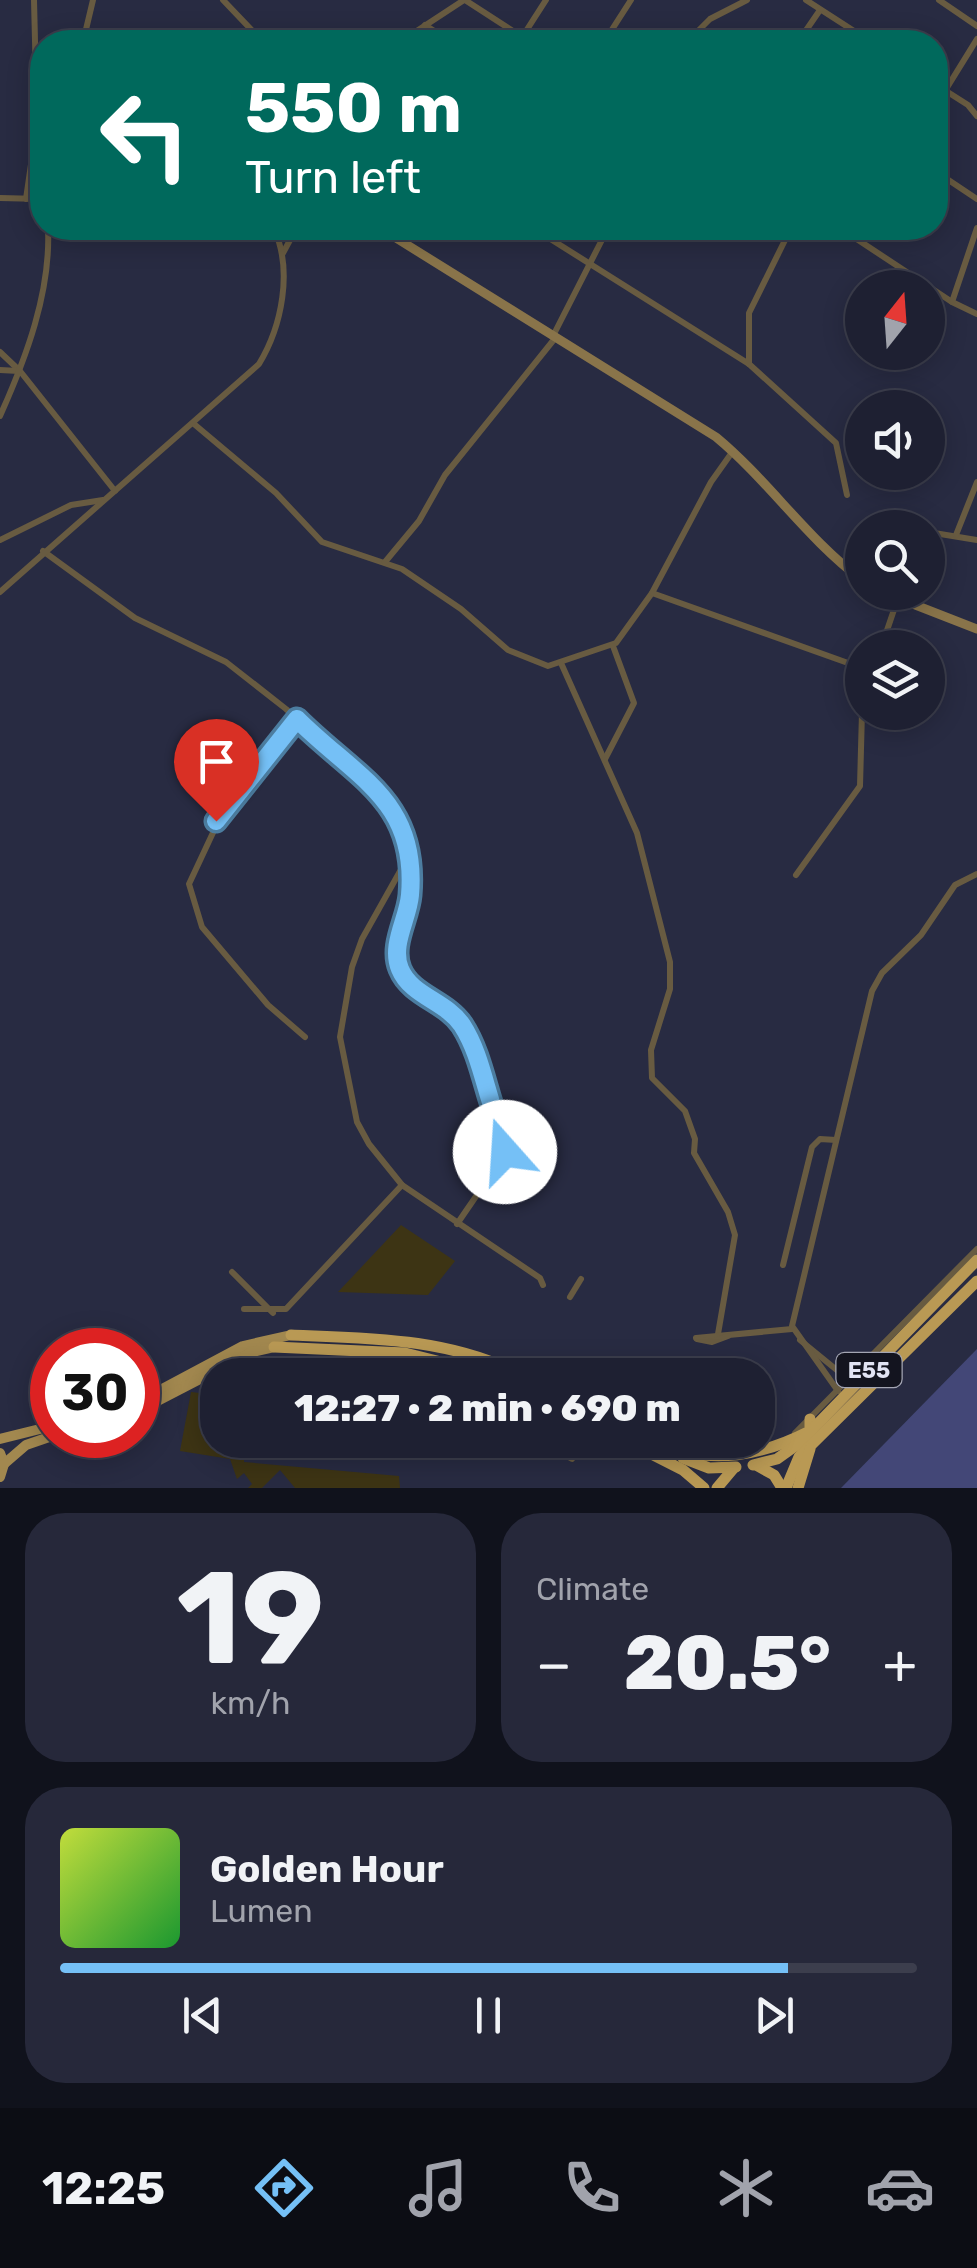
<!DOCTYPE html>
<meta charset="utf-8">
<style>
:root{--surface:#1e2032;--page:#26283a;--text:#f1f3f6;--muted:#a1a3ac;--line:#3c3e4d;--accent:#75c0f6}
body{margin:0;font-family:Rubik,sans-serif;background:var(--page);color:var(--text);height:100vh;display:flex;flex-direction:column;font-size:38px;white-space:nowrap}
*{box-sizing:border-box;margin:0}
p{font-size:32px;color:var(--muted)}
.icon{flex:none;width:55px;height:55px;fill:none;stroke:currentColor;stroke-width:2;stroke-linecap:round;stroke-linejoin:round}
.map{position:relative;height:1488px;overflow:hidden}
.drawer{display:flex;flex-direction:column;gap:25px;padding:25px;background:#10121c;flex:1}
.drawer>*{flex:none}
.hud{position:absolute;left:30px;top:30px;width:918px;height:210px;border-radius:40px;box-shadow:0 5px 25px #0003,0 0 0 2px var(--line);background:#00695c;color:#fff;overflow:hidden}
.needle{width:65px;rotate:17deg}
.fabs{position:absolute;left:845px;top:270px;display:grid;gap:20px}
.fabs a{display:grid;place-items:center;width:100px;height:100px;border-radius:50%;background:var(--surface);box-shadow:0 5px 25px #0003,0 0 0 2px var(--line);font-size:50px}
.speed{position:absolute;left:30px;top:1328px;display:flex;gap:20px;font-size:50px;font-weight:700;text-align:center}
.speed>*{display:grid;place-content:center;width:130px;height:130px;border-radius:50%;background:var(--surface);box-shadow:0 5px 25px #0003,0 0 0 2px var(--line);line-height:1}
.speed .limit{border:15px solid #d22;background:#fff;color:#111}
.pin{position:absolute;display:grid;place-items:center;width:85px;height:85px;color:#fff;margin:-102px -42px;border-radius:50% 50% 50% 0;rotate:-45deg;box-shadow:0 0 10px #0007}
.pin .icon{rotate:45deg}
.me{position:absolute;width:110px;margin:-55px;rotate:341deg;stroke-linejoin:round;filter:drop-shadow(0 0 8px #0008)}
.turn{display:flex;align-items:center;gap:35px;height:210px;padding:0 50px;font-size:45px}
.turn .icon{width:130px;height:130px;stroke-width:2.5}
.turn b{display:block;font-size:70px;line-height:85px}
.big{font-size:75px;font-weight:800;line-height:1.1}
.drawer .widget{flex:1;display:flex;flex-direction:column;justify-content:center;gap:15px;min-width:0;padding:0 35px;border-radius:40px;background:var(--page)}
.drawer .dial{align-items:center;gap:0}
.dial b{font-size:130px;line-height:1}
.song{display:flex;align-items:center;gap:30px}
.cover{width:120px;height:120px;border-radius:15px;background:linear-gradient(135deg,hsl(70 70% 55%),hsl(130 70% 35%))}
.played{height:10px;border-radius:5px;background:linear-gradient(90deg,var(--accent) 85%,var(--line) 85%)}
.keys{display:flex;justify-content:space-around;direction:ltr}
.heat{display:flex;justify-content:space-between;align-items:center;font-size:55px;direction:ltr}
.drawer .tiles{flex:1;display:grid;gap:25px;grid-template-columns:1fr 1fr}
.widget:last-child{grid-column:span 2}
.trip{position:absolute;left:200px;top:1358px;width:575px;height:100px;border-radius:40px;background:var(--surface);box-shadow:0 5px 25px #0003,0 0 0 2px var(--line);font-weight:800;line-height:100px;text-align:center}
.menu{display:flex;height:160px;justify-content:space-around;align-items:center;background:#0c0d14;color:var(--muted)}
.menu .icon{width:70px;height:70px}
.menu .active{color:var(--accent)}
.menu b{font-size:45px;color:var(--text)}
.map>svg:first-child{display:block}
</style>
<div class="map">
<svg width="977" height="1488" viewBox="0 0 977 1488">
<rect width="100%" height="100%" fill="#282b42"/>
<!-- green -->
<polygon fill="#434777" points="977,1349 977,1488 841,1488"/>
<!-- sand -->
<g fill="#3d3414">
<polygon points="401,1225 455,1261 428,1295 338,1292"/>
<polygon points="191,1392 217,1395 218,1440 245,1440 244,1462 399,1476 400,1488 295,1488 280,1470 262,1488 248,1488 252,1484 244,1473 237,1479 230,1459 180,1451"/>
</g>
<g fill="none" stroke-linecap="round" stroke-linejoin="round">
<!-- street -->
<g stroke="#685b41" stroke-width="6">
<polyline points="223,0 263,42"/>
<polyline points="465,0 530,42"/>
<polyline points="806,0 871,42"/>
<polyline points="939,0 977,26"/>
<polyline points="425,25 451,42"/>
<polyline points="83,42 93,0"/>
<polyline points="400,42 464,0"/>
<polyline points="519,42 546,0"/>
<polyline points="604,42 631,0"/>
<polyline points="687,42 710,19 747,0"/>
<polyline points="798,42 820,10"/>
<polyline points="935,84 968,105 977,116"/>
<polyline points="935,107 977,39"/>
<polyline points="935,171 977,199"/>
<polyline points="0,198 42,199"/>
<polyline points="26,199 37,123 34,0"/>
<polyline points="533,228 749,364 836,443 847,495"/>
<polyline points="840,228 952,302 977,314"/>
<polyline points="283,253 296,229"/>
<polyline points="952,302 977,228"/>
<polyline points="554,334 608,228"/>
<polyline points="0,352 20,371 115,491"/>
<polyline points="749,364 749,313 791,228"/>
<polyline points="0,370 19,371"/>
<path d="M0,416C26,358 51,292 48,228"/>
<polyline points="194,424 276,493 322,542 402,569 461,609 508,650 548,666 616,643 652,593 711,482 733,451"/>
<polyline points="928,532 977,540"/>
<polyline points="956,535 977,482"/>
<polyline points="0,540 71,505 103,500"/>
<polyline points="43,551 135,618 226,662 286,709 395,810 407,836 408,857 362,939 352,967 340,1037 357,1122 369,1144 402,1185 540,1278 543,1285"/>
<polyline points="385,562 419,521 445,475 556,337"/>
<path d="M0,592L259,364C282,326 293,270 274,229"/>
<polyline points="652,593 862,668"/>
<polyline points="881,648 900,592"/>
<polyline points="561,663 637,833 670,962 670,989 651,1050 652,1078 685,1111 695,1139 694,1153 728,1212 735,1235 718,1334"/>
<polyline points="297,719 225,807 189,884 202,927 268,1005 305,1037"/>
<polyline points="605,759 634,703 613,646"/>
<polyline points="408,859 410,894 397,948 399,966 412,986 462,1025 506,1143 503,1157 457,1224"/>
<polyline points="796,875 860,786 862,712"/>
<polyline points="783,1265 812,1147 820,1139 836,1140"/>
<polyline points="232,1272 273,1313"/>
<polyline points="570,1297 581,1279"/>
<polyline points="244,1309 286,1309 402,1185"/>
<polyline points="696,1338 792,1329"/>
<polyline points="697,1339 712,1342 728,1336"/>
<polyline points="800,1340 849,1380"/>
<polyline points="838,1391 792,1326 872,991 882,973 921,935 955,885 977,874"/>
<polyline points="795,1433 977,1249"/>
<polyline points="538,1440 572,1459 586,1440"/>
<polyline points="549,1447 565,1440"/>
</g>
<!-- secondary -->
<g stroke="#89744a" stroke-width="9">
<polyline points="276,228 293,228"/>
<path d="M380,228L716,437C769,481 807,539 862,580"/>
<polyline points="882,592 977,629"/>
</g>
<!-- primary -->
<g stroke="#a2884f" stroke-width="10">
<polyline points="138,1402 243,1346 291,1335"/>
<polyline points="138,1411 252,1352 274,1347"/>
<polyline points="0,1439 52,1426"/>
<polyline points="0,1453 4,1464 0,1477"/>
<polyline points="4,1464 26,1445 55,1435"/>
</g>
<!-- highway -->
<g stroke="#b99954" stroke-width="11">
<path d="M291,1335C370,1338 450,1338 521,1375"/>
<polyline points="274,1347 405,1353 493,1375"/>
<polyline points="624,1440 683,1470 704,1488"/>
<path d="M661,1447C716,1463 759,1457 810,1431V1419"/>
<polyline points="683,1458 709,1468 736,1467"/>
<polyline points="753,1465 777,1459 798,1444 977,1260"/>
<polyline points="756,1465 774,1475 782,1488"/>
<polyline points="717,1488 733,1469"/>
<polyline points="786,1488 799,1457 977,1281"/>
<polyline points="798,1488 810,1449"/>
</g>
</g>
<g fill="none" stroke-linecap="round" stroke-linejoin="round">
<defs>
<path id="route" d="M216,821L297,719C356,778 418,800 410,895C408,919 390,945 400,969C411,996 446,1001 462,1025C484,1059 486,1102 505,1139V1152"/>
</defs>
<!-- route casing -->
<use href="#route" stroke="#4c7da0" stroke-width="25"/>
<!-- route -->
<use href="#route" stroke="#75c0f6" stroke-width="18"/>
</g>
<g text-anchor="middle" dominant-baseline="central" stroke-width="10" stroke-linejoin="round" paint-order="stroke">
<!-- shield labels -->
<rect fill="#13141f" stroke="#a3a5b3" stroke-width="2.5" x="836.5" y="1353" width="65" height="34" rx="8"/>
<g font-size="22" font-weight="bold" fill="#e1e3f3">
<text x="869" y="1370">E55</text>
</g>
</g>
</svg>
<div class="fabs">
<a><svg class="needle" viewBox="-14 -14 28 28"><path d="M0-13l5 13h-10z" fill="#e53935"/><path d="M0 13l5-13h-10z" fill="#a1a3ac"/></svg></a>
<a><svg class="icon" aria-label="sound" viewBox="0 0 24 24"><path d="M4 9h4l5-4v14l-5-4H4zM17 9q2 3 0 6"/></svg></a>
<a><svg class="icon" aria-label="search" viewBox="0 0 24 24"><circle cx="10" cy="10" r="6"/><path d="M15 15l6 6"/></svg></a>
<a><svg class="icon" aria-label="layers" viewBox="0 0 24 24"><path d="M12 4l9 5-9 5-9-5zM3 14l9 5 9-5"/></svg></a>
</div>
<div class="speed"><div class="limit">30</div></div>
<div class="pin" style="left:216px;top:821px;background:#d93025"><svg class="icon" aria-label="arrive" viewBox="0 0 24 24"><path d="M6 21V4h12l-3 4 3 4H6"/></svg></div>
<svg class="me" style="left:505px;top:1152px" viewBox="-20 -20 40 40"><circle r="19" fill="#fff"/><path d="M0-13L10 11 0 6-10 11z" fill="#75c0f6"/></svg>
<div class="trip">12:27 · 2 min · 690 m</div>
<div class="hud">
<div class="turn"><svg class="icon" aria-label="left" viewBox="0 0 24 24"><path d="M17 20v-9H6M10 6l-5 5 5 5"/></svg><div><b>550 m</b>Turn left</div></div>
</div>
</div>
<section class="drawer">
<div class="tiles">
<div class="widget dial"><b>19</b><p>km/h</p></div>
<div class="widget"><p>Climate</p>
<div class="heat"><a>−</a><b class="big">20.5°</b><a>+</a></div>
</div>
<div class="widget">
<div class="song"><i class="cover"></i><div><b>Golden Hour</b><p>Lumen</p></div></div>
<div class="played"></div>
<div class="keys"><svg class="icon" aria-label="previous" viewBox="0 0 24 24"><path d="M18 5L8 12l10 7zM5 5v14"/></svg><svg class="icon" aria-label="pause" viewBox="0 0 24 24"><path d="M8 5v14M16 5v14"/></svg><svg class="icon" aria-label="next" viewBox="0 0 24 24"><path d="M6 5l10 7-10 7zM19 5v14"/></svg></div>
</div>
</div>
</section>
<nav class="menu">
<b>12:25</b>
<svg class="icon active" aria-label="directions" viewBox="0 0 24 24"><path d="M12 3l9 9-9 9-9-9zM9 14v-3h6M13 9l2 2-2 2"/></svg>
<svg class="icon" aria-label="music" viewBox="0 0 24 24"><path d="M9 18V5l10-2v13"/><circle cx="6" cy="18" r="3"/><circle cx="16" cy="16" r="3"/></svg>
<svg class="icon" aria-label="phone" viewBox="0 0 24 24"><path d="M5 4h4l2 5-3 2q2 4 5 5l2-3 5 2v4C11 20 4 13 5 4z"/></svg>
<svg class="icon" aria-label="climate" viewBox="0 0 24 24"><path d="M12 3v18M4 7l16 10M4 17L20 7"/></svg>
<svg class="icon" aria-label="car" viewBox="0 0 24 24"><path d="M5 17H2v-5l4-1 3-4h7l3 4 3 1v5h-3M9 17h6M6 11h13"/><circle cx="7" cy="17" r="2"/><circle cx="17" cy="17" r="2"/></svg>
</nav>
